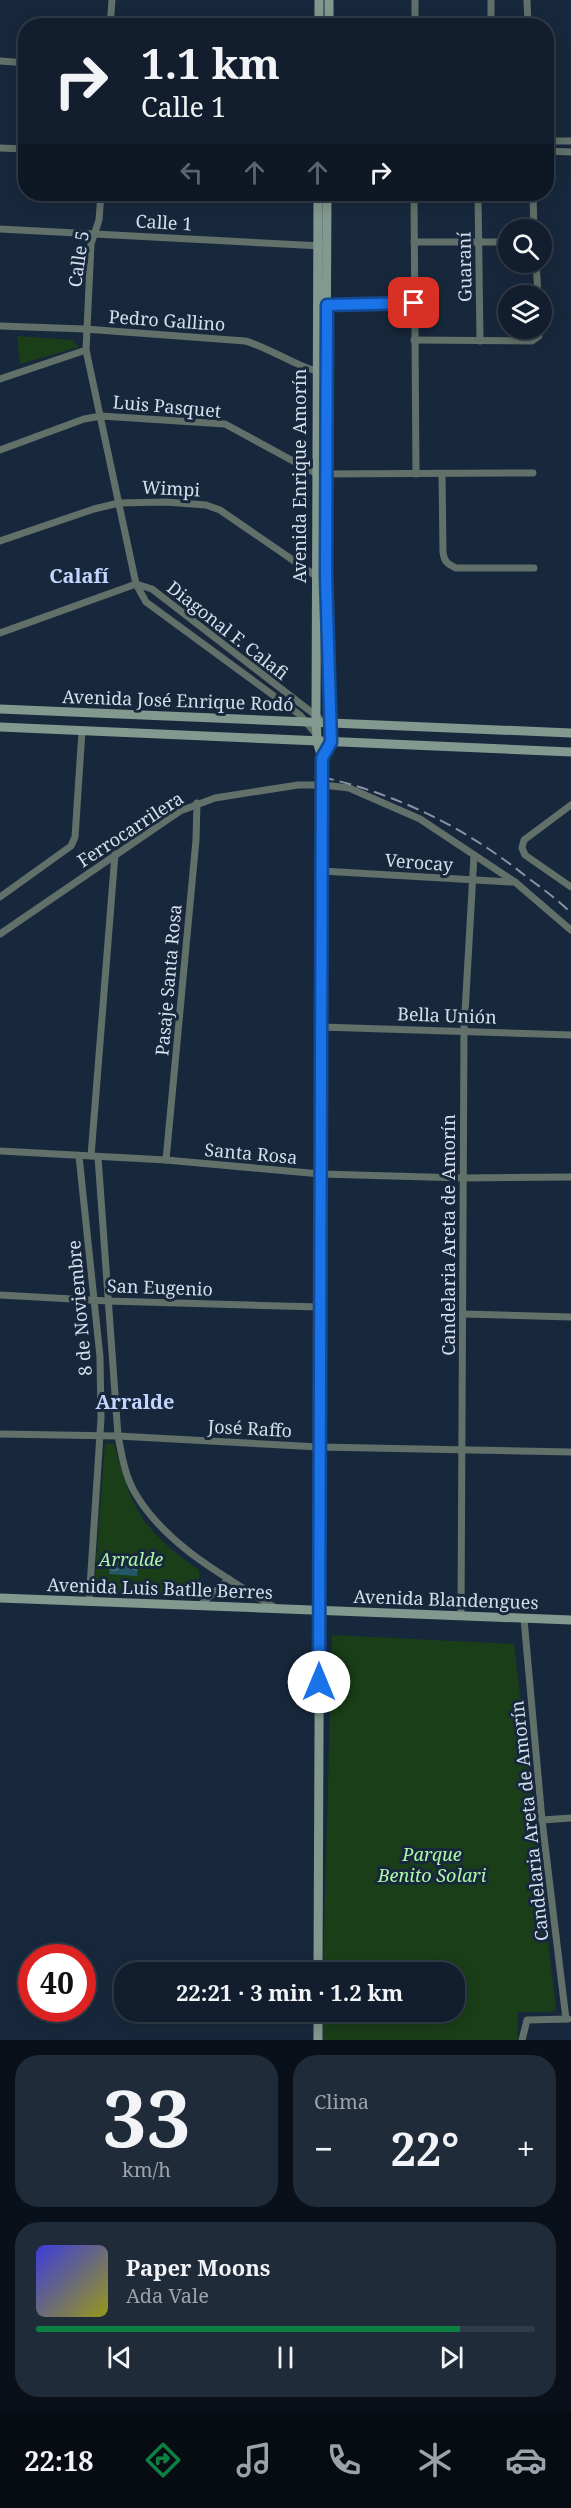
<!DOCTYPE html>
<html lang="es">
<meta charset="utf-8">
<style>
:root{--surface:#121e2d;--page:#1f2b39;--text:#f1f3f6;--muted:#9ca2aa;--line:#313c49;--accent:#0b8043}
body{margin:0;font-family:"Noto Serif",serif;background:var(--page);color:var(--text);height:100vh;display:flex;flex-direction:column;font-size:22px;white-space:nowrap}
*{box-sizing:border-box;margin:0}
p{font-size:20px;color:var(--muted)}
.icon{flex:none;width:33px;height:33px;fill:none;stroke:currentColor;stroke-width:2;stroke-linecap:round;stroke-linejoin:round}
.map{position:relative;height:2040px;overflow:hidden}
.side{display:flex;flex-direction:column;gap:15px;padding:15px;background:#0a1019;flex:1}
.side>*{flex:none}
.top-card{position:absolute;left:18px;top:18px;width:536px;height:183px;border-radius:24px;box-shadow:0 3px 15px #0003,0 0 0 2px var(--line);background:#121e2d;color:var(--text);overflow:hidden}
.buttons{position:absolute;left:498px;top:219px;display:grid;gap:12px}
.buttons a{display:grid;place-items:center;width:54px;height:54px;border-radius:50%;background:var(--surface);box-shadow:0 3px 15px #0003,0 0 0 2px var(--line);font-size:30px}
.speed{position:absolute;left:18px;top:1944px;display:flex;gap:12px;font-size:30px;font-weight:700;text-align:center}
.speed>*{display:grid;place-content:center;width:78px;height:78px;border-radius:50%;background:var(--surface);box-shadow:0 3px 15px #0003,0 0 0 2px var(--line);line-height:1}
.speed .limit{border:9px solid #d22;background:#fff;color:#111}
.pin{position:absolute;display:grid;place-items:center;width:51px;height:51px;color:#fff;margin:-26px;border-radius:12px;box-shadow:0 3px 9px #0006}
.me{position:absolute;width:66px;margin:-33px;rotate:0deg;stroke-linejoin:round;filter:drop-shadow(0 0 4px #0008)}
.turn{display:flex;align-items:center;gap:21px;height:126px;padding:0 24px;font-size:27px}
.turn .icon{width:78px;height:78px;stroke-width:2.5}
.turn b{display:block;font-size:42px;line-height:51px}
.lanes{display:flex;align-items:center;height:57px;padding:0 24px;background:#0003;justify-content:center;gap:30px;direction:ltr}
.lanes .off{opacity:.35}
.big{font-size:45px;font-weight:700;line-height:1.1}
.side .tile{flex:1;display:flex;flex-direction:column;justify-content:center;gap:9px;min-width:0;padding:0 21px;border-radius:24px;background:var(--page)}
.side .dial{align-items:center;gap:0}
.dial b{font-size:78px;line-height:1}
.song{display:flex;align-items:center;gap:18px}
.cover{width:72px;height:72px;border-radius:9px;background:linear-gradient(135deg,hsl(240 70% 55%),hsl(60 70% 35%))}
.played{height:6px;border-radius:3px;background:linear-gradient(90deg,var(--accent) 85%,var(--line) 85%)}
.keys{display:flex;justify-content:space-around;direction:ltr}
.heat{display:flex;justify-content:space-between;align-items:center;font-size:33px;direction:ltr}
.side .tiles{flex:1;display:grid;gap:15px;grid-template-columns:1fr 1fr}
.tile:last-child{grid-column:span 2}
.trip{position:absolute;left:114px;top:1962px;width:351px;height:60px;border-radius:24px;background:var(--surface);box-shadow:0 3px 15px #0003,0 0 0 2px var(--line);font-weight:700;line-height:60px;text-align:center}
.dock{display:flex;height:96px;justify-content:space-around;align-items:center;background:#070c12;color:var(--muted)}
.dock .icon{width:42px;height:42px}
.dock .current{color:var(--accent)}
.dock b{font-size:27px;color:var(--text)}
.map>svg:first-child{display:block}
</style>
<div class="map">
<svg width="571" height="2040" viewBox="0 0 571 2040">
<defs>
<pattern id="water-waves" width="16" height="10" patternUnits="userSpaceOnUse" patternTransform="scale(1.5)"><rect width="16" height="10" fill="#245767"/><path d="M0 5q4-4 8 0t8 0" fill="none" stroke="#436f7d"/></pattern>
</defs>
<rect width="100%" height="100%" fill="#18283c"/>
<!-- park -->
<g fill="#1a3e18">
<polygon points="17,336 72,340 79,347 20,364"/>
<path d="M105,1443L114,1444C132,1510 142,1530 199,1570L200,1596L101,1591L94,1589Z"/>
<polygon points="332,1635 514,1644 556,2009 552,2012 518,2012 517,2040 323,2040 323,2012 454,2012 454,1972 323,1972"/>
</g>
<!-- water -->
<polygon fill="url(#water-waves)" points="110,1560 138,1561 137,1576 109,1574"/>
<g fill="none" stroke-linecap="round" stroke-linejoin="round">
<!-- street -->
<g stroke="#617069" stroke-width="7">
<polyline points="491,0 491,26"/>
<polyline points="527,0 528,26"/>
<polyline points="110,26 112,0"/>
<polyline points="415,26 415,0"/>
<polyline points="0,61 26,63"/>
<polyline points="546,141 571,141"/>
<polyline points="0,148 26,149"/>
<polyline points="546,151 571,152"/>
<polyline points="101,194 99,220 91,244 86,350 136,584 146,602 300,715 316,734"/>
<polyline points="414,194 416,474"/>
<polyline points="478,194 480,341"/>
<polyline points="533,194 534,230"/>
<polyline points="0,229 322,246"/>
<polyline points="414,242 508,242"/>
<polyline points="536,262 538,296"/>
<polyline points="323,305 414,303"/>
<path d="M0,326L85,329L245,341C267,346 303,371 321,371"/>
<polyline points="414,340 532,341 539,336 539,328"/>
<polyline points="0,379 86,350"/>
<polyline points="0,450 84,419 101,416 225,424 317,474 533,473"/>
<path d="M442,474L443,552C444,561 447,564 456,568H534"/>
<polyline points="0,541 94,509 119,503 166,502 206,505 220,510 316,576 320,576"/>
<polyline points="136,584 152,589 319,718"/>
<polyline points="0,633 136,584"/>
<polyline points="571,805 524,840 522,848 525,855 571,887"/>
<polyline points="322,871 512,882"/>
<polyline points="0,897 71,846 75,837 82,731"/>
<polyline points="0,934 180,811 215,798 298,785 323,785 349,788 420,819 515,882 571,930"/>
<polyline points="321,1027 571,1035"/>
<polyline points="0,1151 166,1160 321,1174 463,1178 571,1177"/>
<polyline points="79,1156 100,1357 101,1419 89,1602"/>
<polyline points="91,1156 115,854"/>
<path d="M98,1157L118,1436C122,1456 125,1476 135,1493C166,1546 226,1577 277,1609"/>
<polyline points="166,1160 196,840 197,803"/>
<polyline points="0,1295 108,1301 320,1307"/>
<polyline points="463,1314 571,1317"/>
<polyline points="0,1434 118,1436 319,1447 571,1452"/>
<polyline points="199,1606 229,1579"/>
<polyline points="461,1616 464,1030 474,855"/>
<polyline points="524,1619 542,1820 566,2019"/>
<polyline points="542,1820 571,1818"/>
<polyline points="522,2040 527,2020 568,2019"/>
</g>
<!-- secondary -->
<g stroke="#82998f" stroke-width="9">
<polyline points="319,26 319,0"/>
<polyline points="329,26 329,0"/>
<polyline points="318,194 316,716 317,741 322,758 323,785 318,1972"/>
<polyline points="0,709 571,733"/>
<polyline points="0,727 571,752"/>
<polyline points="322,758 331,742 325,576 327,194"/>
<polyline points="0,1598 571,1620"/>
<polyline points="318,2040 318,2012"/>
</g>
<!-- rail -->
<path stroke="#8693a4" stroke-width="2" stroke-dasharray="12 6" stroke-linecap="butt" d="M322,777C400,795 466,828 528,878C543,889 558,900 571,913"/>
</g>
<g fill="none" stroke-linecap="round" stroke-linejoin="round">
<defs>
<polyline id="route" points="319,1682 322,758 331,742 326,576 327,305 414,303"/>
</defs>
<!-- route casing -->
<use href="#route" stroke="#114b97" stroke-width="15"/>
<!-- route -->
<use href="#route" stroke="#1a73e8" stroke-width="10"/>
</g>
<g text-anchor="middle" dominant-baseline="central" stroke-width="6" stroke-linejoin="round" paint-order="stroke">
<!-- street labels -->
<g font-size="18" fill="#d4dfed" stroke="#18283c">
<text transform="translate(164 222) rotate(3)">Calle 1</text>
<text transform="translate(78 259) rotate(-82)">Calle 5</text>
<text transform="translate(464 267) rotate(-91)">Guaraní</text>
<text transform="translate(167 320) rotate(4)">Pedro Gallino</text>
<text transform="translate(167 406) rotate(5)">Luis Pasquet</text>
<text transform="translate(299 476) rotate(-90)">Avenida Enrique Amorín</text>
<text transform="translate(171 488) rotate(3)">Wimpi</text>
<text transform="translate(228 630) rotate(38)">Diagonal F. Calafi</text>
<text transform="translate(178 700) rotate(2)">Avenida José Enrique Rodó</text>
<text transform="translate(130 829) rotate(-33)">Ferrocarrilera</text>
<text transform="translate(419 862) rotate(4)">Verocay</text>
<text transform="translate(168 980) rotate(-85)">Pasaje Santa Rosa</text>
<text transform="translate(447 1015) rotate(2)">Bella Unión</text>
<text transform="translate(251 1153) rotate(5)">Santa Rosa</text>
<text transform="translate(448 1235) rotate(-90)">Candelaria Areta de Amorín</text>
<text transform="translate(160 1287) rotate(2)">San Eugenio</text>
<text transform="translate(79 1308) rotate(-95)">8 de Noviembre</text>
<text transform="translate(250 1428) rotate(3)">José Raffo</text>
<text transform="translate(160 1588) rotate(2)">Avenida Luis Batlle Berres</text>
<text transform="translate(446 1599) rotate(2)">Avenida Blandengues</text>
<text transform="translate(529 1821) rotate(-96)">Candelaria Areta de Amorín</text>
</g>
<!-- park labels -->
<g font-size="18" font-style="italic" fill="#adf7a6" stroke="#18283c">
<text x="131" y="1559">Arralde</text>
<text x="432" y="1854">Parque<tspan x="432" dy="21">Benito Solari</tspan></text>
</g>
<!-- neighbourhood labels -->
<g font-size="20" font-weight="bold" fill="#c3d5fe" stroke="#18283c">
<text x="79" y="575">Calafí</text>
<text x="135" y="1401">Arralde</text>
</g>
</g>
</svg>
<div class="buttons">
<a><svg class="icon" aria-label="search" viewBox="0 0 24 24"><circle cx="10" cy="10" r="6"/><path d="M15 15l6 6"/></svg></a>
<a><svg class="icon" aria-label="layers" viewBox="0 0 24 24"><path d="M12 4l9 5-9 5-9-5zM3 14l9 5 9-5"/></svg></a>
</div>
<div class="speed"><div class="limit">40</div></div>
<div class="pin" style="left:414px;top:303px;background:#d93025"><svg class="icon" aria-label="arrive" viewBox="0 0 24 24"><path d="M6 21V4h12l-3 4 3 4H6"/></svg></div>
<svg class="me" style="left:319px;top:1682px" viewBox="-20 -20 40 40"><circle r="19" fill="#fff"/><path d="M0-13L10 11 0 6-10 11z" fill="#1a73e8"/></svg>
<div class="trip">22:21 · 3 min · 1.2 km</div>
<div class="top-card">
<div class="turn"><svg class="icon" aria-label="right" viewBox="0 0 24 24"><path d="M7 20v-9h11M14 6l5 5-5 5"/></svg><div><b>1.1 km</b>Calle 1</div></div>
<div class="lanes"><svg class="icon off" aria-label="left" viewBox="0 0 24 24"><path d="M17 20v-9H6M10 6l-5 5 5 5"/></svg><svg class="icon off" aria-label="ahead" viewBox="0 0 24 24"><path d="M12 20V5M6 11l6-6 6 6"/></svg><svg class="icon off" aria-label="ahead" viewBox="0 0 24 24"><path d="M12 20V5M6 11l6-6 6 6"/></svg><svg class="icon" aria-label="right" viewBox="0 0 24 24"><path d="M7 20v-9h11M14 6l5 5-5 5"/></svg></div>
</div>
</div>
<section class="side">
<div class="tiles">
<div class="tile dial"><b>33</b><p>km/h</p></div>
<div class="tile"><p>Clima</p>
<div class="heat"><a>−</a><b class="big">22°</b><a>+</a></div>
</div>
<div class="tile">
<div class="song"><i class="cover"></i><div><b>Paper Moons</b><p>Ada Vale</p></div></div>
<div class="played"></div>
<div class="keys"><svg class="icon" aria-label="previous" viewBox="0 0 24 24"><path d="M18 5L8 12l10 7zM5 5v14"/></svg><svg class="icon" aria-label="pause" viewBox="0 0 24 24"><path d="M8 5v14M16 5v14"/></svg><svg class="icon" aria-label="next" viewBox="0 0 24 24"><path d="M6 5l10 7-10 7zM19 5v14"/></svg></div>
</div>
</div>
</section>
<nav class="dock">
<b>22:18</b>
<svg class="icon current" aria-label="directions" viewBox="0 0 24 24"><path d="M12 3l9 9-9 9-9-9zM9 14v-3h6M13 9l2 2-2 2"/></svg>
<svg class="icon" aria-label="music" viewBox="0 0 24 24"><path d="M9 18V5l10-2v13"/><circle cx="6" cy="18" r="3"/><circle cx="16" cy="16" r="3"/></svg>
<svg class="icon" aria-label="phone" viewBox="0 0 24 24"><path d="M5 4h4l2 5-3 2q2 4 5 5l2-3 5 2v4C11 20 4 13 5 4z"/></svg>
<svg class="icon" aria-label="climate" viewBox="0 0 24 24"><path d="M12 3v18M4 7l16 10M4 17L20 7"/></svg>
<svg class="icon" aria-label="car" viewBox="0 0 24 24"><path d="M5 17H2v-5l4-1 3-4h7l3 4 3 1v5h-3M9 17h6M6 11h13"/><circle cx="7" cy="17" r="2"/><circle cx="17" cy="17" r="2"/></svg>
</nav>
